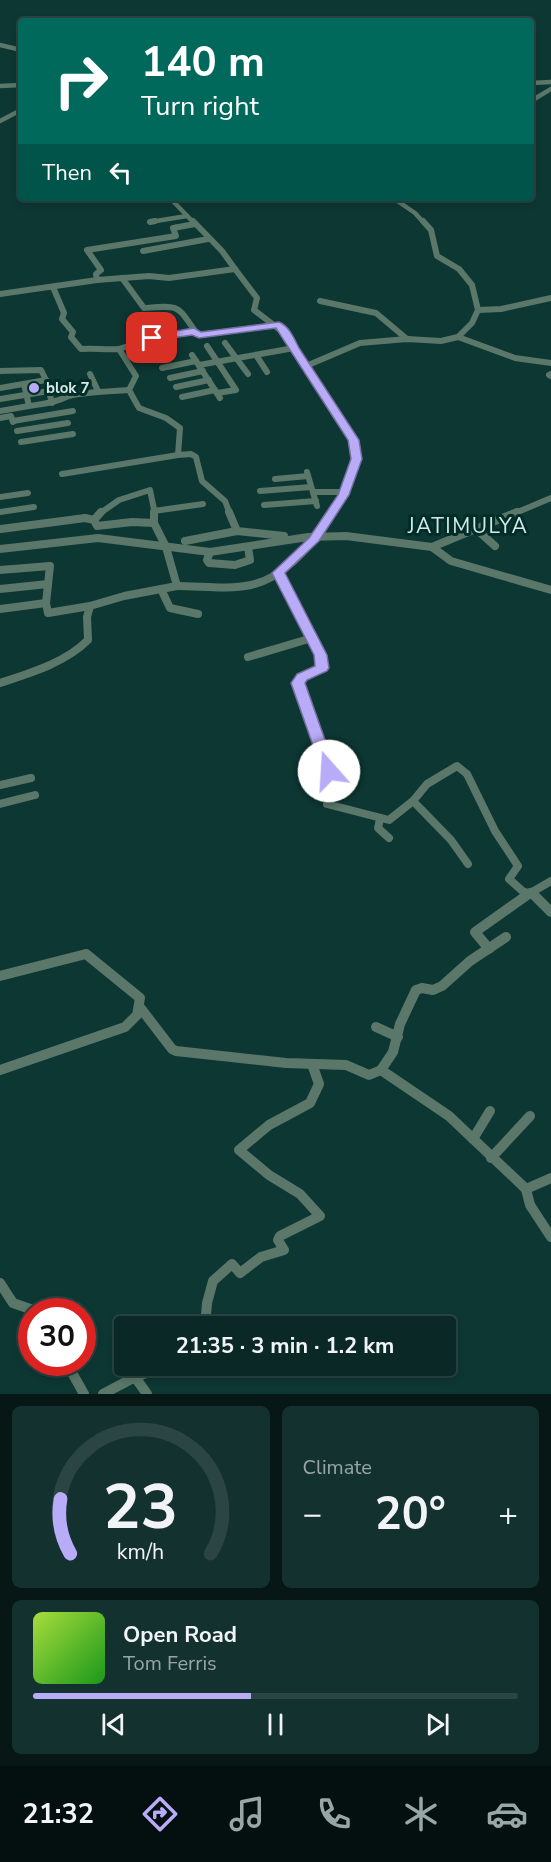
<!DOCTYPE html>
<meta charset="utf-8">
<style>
:root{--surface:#0a2926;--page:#13312e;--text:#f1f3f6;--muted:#99a6a7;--line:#2a4543;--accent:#b8abf7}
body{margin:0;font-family:"Nunito Sans",sans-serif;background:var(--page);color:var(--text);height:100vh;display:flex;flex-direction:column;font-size:22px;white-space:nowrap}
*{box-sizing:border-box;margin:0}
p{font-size:20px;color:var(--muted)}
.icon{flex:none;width:33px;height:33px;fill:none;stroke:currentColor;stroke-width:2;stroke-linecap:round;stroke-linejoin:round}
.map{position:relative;height:1394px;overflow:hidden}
.side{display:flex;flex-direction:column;gap:12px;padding:12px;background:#061715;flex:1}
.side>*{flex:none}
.guide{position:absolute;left:18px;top:18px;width:516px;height:183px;border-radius:6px;box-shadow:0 3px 9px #0003,0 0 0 2px var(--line);background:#00695c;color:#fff;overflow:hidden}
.speed{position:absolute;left:18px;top:1298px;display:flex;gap:12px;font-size:30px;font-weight:700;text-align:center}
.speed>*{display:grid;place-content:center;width:78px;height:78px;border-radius:50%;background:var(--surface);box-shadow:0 3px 9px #0003,0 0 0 2px var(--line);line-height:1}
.speed .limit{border:9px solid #d22;background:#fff;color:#111}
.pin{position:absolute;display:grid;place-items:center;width:51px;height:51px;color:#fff;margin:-26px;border-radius:12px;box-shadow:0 3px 9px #0006}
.me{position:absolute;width:66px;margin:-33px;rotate:341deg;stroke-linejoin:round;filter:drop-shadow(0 0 4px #0008)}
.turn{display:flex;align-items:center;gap:21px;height:126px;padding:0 24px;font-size:27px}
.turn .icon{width:78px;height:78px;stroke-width:2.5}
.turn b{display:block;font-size:42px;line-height:51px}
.then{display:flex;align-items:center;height:57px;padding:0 24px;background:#0003;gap:12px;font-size:22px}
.big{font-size:45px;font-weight:700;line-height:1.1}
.side .tile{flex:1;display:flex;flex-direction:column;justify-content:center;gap:9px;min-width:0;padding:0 21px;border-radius:9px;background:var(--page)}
.side .dial{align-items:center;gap:0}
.dial svg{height:156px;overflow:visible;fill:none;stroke:var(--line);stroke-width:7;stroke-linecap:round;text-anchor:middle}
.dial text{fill:var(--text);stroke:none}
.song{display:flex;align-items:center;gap:18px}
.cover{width:72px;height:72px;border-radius:9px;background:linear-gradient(135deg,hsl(80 70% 55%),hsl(120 70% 35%))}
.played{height:6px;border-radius:3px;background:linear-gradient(90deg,var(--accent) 45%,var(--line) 45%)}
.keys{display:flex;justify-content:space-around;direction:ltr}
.heat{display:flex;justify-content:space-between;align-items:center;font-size:33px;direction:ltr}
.side .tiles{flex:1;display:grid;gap:12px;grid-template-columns:1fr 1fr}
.tile:last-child{grid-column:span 2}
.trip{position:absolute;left:114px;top:1316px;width:342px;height:60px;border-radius:6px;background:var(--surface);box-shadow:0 3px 9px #0003,0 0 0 2px var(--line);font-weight:700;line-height:60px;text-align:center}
.menu{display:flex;height:96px;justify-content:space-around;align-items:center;background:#04100f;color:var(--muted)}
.menu .icon{width:42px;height:42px}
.menu .selected{color:var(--accent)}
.menu b{font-size:27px;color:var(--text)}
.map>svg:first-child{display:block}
</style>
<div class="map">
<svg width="551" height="1394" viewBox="0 0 551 1394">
<rect width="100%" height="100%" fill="#0d3733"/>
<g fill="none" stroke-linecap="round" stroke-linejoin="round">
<!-- minor-far3 -->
<g stroke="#5a7769" stroke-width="4.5">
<polyline points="0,45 21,50"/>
<polyline points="531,83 551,82"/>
<polyline points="0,86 21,85"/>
<polyline points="531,101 551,89"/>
<polyline points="0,121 21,110"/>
<polyline points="170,198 194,223"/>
<polyline points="393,198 415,213 424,223"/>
<polyline points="127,200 149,198"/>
<polyline points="150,222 187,216"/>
</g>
<!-- minor-far2 -->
<g stroke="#5a7769" stroke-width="6">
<polyline points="193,221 222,251 235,269"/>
<polyline points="150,222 155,221"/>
<polyline points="143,251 208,239"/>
<path d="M122,278L144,308C182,305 176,305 198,335L278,325"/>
<polyline points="97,280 96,274 101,270 87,250 176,236 173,228 195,224"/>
<path d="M53,287L64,313L62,319L73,332L71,337L81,349C95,348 106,350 119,349L136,376L129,390L139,408L166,418L180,428L178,455L191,454L196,457L202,481L225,501L230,514"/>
<path d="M0,294L97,280L149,276L169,278L235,269L257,298L254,310L284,333L353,440C356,468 346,490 332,514"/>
<polyline points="320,301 376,313 407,339"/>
<polyline points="478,310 501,309 551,298"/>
<polyline points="458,337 515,358 551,363"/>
<polyline points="225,343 248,374"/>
<polyline points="207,346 236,390 217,393"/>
<polyline points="119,349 152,338 194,331"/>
<polyline points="192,355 220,398"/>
<polyline points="256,355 267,372"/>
<polyline points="199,365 294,348"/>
<polyline points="306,366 360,343 407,339 441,341 458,337 472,323 478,310 472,285 459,269 437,256 431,230 423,221"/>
<polyline points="162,368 196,361"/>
<polyline points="0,371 41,370 46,380"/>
<polyline points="90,374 98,391"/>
<polyline points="551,374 549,375 551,376"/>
<polyline points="170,378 203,371"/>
<polyline points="176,387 209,380"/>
<polyline points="0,388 46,380 52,403"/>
<polyline points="182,397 215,390"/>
<polyline points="0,399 49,391"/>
<path d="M29,406C42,404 55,403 66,397C76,392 116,391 129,390"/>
<polyline points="0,411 29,406 24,384"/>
<polyline points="0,418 11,416 13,422"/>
<polyline points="13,421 73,411"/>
<polyline points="17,431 68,423"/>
<polyline points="21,442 73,434"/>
<polyline points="307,472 317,506"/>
<polyline points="62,474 178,455"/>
<polyline points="275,479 308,476"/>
<polyline points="260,491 311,487"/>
<polyline points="313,492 345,492"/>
<polyline points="0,497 28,493"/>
<polyline points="264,505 316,501"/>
<polyline points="154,511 203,504"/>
<polyline points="0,512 34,507"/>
<polyline points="99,514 119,500 150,490 155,514"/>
<polyline points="513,514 551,498"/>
</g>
<!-- minor-far1 -->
<g stroke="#5a7769" stroke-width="8">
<polyline points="229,512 237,531"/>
<polyline points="94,520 101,512"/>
<polyline points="154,523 154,512"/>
<polyline points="476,529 495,546"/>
<polyline points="185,541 237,531 284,536"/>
<polyline points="432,547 517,512"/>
<polyline points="0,549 98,538 210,552 308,537 346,536 432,547 451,561 551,590"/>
<polyline points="210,552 207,560 209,563 235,565 250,560 248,547"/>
<polyline points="0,570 50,566 46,603 48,613 90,606"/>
<polyline points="278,573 320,655 322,668 302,677 298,683 329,771"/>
<path d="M177,586C202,586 227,590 251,585C287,577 315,541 333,512"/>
<polyline points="0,589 48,584"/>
<polyline points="161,589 170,608 198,614"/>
<polyline points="0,609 46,603"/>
<polyline points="248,657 312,638"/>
<path d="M0,683C30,673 65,663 88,640L87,617L90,606L124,596L177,586L166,547L154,523L132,522L97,526L94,520L85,518L1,529"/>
<polyline points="0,785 31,778"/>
<polyline points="0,804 35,795"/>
<polyline points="327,804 389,820 413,801"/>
<polyline points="380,819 378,828 389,838"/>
<polyline points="468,864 451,840 413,801 427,784 457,766 467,774 495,831 518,866 509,879 527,895"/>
<polyline points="531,892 534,895"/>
<polyline points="527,895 551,881"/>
</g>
<!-- minor -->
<g stroke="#5a7769" stroke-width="10">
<polyline points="525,893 527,895"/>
<polyline points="532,893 551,912"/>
<polyline points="489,949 475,932 530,893"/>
<polyline points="0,976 86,954 140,998 137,1015 125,1027 0,1070"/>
<polyline points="139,1006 172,1049 176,1051 286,1063 346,1065 369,1075 381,1070 449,1116 526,1189 530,1205 551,1237"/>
<polyline points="376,1027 398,1037"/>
<polyline points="381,1070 393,1052 400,1024 416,990 422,988 433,990 442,986 470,961 506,937"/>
<polyline points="473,1139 490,1111"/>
<polyline points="491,1158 530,1116"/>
<polyline points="526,1189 551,1178"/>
<polyline points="0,1283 13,1303 36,1311"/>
<polyline points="184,1325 224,1323"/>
<polyline points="205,1326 207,1303 213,1281 232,1264 240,1273 261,1257 284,1250 278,1240 280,1236 320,1216 300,1194 269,1175 239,1150 269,1125 310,1103 319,1084 312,1064"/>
<polyline points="66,1362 84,1394"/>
<polyline points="135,1377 169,1365"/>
<polyline points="103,1394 135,1377 147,1394"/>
</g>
</g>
<!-- route -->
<path fill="#b8abf7" stroke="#786fa1" stroke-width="1.5" d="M279,322C289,326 294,338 299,348L359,440L362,459L349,495L319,541L285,573L327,655L329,668L327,671L307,680L305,683L336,771L329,776L322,771L291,683L297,674L315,666L314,655L272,573L309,538L338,495L351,459L348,440L276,328L199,338L192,335L152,341L147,338L152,335L194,328L201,332Z"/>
<!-- markers -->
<circle fill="#b8abf7" stroke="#012d29" stroke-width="2" cx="34" cy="388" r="6"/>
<g text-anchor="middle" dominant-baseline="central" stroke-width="6" stroke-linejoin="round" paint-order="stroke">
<!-- far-poi labels -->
<g font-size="15" font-weight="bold" fill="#d4e9e6" stroke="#012d29" text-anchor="start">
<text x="46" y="388">blok 7</text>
</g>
<!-- quarter labels -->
<g font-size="21" letter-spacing="1.5" fill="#d4e9e6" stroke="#012d29">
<text x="468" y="526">JATIMULYA</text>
</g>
</g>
</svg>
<div class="speed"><div class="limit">30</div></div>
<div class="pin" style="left:152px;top:338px;background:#d93025"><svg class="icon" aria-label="arrive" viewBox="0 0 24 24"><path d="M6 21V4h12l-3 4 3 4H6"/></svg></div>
<svg class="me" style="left:329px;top:771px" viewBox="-20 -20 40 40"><circle r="19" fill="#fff"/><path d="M0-13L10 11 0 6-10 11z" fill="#b8abf7"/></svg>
<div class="trip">21:35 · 3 min · 1.2 km</div>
<div class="guide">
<div class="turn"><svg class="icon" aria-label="right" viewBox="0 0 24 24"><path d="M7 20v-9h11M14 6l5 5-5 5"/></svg><div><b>140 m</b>Turn right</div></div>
<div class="then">Then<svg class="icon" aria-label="left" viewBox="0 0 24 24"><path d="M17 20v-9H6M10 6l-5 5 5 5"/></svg></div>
</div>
</div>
<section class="side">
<div class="tiles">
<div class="tile dial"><svg viewBox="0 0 100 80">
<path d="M14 69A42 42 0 1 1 86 69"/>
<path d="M14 69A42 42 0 0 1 9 41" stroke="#b8abf7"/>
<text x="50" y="56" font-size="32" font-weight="700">23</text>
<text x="50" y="72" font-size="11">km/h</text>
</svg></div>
<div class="tile"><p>Climate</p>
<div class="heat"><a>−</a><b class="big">20°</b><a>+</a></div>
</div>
<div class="tile">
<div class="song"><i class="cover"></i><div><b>Open Road</b><p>Tom Ferris</p></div></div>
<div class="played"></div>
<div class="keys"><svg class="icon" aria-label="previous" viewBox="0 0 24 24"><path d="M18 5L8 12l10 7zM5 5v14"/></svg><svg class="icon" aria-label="pause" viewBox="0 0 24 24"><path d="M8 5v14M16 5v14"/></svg><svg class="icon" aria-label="next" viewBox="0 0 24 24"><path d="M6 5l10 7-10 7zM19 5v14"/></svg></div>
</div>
</div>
</section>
<nav class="menu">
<b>21:32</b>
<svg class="icon selected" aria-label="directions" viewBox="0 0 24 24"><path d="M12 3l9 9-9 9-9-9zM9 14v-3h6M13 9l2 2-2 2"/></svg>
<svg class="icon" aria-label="music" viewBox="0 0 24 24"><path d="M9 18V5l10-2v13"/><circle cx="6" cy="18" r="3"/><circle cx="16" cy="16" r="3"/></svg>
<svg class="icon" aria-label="phone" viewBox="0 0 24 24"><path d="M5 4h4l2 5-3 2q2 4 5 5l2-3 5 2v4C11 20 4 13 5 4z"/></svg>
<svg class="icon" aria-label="climate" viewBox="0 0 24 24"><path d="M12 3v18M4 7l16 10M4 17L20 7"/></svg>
<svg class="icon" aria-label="car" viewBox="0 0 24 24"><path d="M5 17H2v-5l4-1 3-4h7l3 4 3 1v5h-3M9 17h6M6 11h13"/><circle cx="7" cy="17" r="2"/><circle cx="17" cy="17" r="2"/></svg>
</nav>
